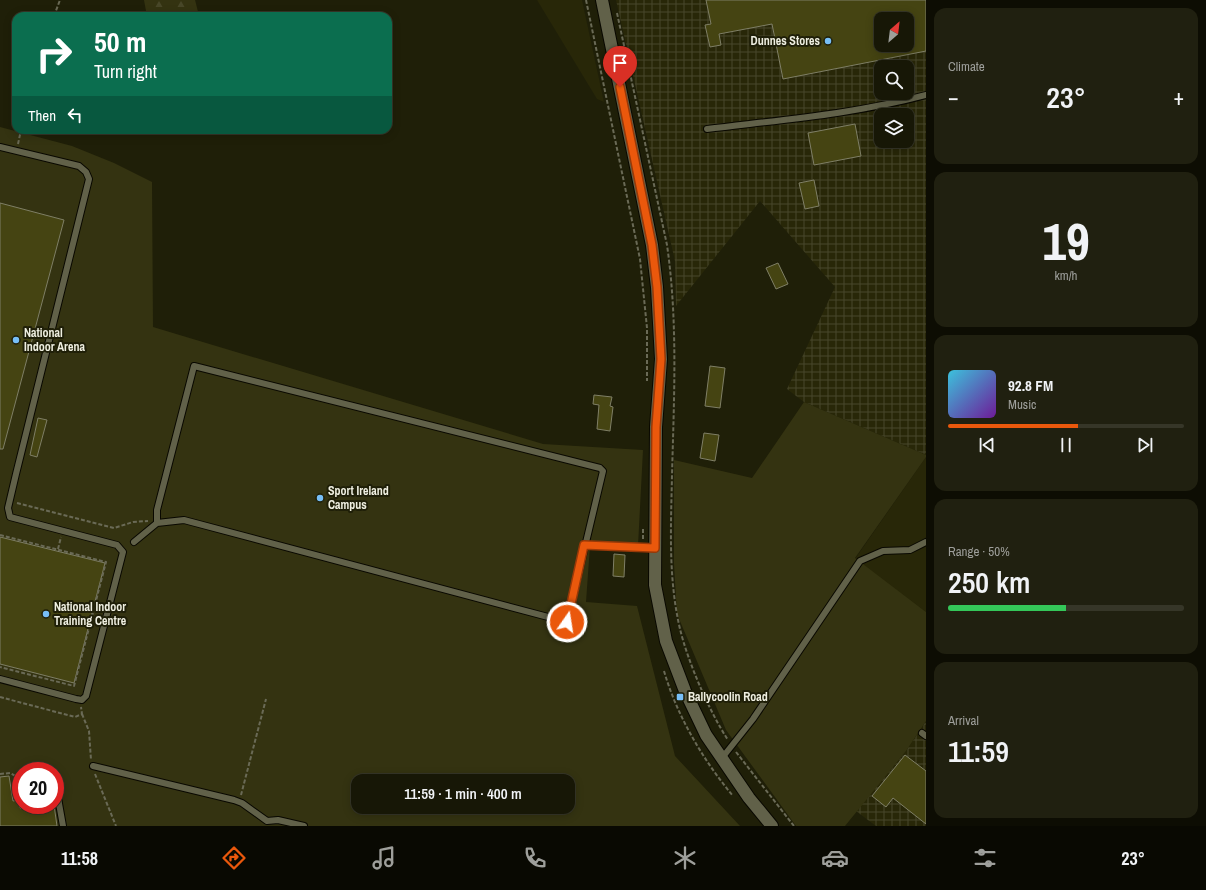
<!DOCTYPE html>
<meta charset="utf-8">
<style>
:root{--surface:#171706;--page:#202010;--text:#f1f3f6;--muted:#9e9f9b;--line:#363628;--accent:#ea580c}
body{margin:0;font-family:"Archivo Narrow",sans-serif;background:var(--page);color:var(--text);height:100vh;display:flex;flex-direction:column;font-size:15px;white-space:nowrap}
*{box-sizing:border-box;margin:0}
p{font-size:13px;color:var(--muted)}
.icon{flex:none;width:22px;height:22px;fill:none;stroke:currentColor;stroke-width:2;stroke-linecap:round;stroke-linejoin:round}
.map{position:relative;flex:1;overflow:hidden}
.panel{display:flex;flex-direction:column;gap:8px;padding:8px;background:#0d0d03;width:280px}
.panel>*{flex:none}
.banner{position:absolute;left:12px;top:12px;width:380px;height:122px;border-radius:12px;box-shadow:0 2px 10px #0003,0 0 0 1px var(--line);background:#0b6e4f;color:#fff;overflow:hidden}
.needle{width:26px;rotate:28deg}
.controls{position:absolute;left:874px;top:12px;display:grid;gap:8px}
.controls a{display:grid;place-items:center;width:40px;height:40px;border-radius:8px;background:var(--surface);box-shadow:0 2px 10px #0003,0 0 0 1px var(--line);font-size:20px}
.speed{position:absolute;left:12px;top:762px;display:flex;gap:8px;font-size:20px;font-weight:700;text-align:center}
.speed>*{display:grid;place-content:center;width:52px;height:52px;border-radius:50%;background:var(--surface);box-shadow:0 2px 10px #0003,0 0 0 1px var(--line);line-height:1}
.speed .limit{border:6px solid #d22;background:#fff;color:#111}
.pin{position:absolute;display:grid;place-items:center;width:34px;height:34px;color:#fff;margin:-41px -17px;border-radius:50% 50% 50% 0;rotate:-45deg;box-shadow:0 0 4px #0007}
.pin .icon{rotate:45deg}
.me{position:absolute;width:44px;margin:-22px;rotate:13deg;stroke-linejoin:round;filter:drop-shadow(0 0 3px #0008)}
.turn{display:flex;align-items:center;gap:14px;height:84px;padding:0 16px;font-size:18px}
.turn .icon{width:52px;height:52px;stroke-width:2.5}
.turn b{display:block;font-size:28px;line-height:34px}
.then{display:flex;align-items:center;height:38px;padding:0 16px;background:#0003;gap:8px;font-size:15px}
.big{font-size:30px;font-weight:600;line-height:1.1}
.panel .tile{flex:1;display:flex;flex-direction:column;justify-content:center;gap:6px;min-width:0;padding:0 14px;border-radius:12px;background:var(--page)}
.panel .dial{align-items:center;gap:0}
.dial b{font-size:52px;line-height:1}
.song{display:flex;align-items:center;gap:12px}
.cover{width:48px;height:48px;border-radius:6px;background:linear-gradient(135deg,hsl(190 70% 55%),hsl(280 70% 35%))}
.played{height:4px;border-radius:2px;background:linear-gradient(90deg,var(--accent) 55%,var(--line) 55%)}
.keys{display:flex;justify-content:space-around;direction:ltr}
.heat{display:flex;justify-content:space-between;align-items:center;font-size:22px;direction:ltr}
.charge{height:6px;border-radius:3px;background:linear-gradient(90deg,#34c759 50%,var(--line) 0)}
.trip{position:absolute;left:351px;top:774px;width:224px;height:40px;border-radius:12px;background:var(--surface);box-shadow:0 2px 10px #0003,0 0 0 1px var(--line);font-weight:600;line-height:40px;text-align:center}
.tab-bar{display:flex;height:64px;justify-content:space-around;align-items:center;background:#090902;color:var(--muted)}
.tab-bar .icon{width:28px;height:28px}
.tab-bar .current{color:var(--accent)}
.tab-bar b{font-size:18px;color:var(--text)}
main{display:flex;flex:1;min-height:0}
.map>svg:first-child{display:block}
</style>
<main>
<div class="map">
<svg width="926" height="826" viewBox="0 0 926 826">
<defs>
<pattern id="industrial-grid" width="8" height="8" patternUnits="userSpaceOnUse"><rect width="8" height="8" fill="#282708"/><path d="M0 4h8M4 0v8" fill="none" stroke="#48472c"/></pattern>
<pattern id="forest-firs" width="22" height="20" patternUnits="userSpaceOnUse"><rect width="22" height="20" fill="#343311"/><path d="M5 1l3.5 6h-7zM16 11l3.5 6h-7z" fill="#484728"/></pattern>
</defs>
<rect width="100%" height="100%" fill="#1f1f08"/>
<!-- built -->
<g fill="#282708">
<polygon points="537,0 582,0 604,102 597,99"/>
<polygon points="926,457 926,612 855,559"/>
</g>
<!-- industrial -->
<g fill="url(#industrial-grid)" fill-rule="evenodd">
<path d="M616,0H926V455L804,402L787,389L835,287L760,201L676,306L675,261ZM881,19H907V45H881ZM881,67H907V93H881ZM881,115H907V141H881Z"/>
<polygon points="926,721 926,826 876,826 856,811 906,751"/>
</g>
<!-- green -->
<g fill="#343311" fill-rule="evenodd">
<path d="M0,127L72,146L114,163L152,182L153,327L543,444L643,450L638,546H590L586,602L637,606L675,756L740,826H0ZM21,771H55V805H21ZM358,781H568V807H358Z"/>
<polygon points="804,402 926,455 926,457 855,558 926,612 926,721 906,751 845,826 796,826 726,730 677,614 674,564 674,460 752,478"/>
</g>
<!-- forest -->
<polygon fill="url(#forest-firs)" points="144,0 195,0 199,16 147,16"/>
<!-- building -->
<g fill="#454412" stroke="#7f7f66" fill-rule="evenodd">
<path d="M706,0H926V51L783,79L772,24L719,34L721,45L710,47L705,25L711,24ZM881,19H907V45H881Z"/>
<polygon points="855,124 861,156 814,165 808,133"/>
<polygon points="814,180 819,206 805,209 799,183"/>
<polygon points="0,203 64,220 3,449 0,449"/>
<polygon points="778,263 788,284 776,289 766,268"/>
<polygon points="710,366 725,368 720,408 705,406"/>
<polygon points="594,395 612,397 610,406 613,407 610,431 597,429 599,405 593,404"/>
<polygon points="38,418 47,420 37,457 30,455"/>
<polygon points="704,433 719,435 715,461 700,458"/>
<polygon points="0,537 105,563 74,683 0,664"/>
<polygon points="614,554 625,555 624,577 613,576"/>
<polygon points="905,755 926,771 926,824 893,798 886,807 872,796"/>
<polygon points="9,776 13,801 19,800 20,808 54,805 57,826 0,826 0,777"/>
</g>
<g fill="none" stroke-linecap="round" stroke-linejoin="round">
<defs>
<g id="lane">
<path d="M707,129C780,120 855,114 926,95"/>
<polyline points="0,147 79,166 86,172 89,179 16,474 8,508 10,517 117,545 123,552 86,696 82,700 76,699 0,679"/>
<polyline points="134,542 157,523 184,520 567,622 603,471 600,468 194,366 157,510 157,523"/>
<polyline points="585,545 655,549"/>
<polyline points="922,733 926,736"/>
<polyline points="722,758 753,719 860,561 883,551 910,550 926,542"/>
<polyline points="93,766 234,800 242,803 267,821 278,820 304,826"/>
<polyline points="47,770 49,771"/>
<polyline points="55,781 63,826"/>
</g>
<polyline id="secondary" points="602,0 652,245 657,287 661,359 656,427 655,585 666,641 685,691 706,735 749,798 772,826"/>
</defs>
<!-- lane casing -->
<use href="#lane" stroke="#090800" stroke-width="8"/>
<!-- secondary casing -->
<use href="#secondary" stroke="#090800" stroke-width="14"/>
<!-- path -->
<g stroke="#6a6a56" stroke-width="2" stroke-dasharray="4 2" stroke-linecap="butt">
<polyline points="586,0 640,259 647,328 647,381"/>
<path d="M617,13L667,245C678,321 674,398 672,475C671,526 668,578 680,629C688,662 709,711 728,740"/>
<polyline points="54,16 60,0"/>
<polyline points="18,144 21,130"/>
<polyline points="17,503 114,528 133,522 148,521"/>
<polyline points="0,535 106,562 74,686 0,667"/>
<polyline points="643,539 643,527"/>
<polyline points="58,549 61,537"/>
<path d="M664,671C677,716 703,760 733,796"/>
<polyline points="0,697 75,717 82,714 81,707"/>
<polyline points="82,714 89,731 91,760"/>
<polyline points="736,752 794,826"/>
<polyline points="0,774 10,773 17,777"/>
<polyline points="95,774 116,826"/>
<polyline points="241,795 266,699"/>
</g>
<!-- lane -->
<use href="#lane" stroke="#616149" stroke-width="6"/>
<!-- secondary -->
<use href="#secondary" stroke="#616149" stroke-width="12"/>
</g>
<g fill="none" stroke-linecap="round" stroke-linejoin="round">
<defs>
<polyline id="route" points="567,622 584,545 655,548 656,427 661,359 657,287 652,245 620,87"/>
</defs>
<!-- route casing -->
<use href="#route" stroke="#983908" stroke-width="10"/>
<!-- route -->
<use href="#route" stroke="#ea580c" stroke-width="7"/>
</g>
<!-- markers -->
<g fill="#77bff7" stroke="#1f1f08" stroke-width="1.5">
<circle cx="828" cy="41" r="4"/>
<circle cx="16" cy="340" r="4"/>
<circle cx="320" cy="498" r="4"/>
<circle cx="46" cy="614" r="4"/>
<rect x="676" y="693" width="8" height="8" rx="2"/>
</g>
<g text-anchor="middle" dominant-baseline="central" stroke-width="4" stroke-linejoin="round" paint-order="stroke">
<!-- poi labels -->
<g font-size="12" font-weight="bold" fill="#efefe1" stroke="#1f1f08" text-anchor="start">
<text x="820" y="41" text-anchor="end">Dunnes Stores</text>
<text x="24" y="333">National<tspan x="24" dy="14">Indoor Arena</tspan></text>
<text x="328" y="491">Sport Ireland<tspan x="328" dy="14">Campus</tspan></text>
<text x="54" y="607">National Indoor<tspan x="54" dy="14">Training Centre</tspan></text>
<text x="688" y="697">Ballycoolin Road</text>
</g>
</g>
</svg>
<div class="controls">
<a><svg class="needle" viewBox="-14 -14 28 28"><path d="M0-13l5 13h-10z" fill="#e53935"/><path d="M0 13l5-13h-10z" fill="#9e9f9b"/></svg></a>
<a><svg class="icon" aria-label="search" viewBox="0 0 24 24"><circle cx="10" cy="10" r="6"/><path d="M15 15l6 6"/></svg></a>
<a><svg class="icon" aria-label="layers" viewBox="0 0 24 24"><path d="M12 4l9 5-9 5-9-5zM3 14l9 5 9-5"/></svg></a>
</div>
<div class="speed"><div class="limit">20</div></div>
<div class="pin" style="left:620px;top:87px;background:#d93025"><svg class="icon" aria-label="arrive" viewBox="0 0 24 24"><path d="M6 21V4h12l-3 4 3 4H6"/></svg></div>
<svg class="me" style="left:567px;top:622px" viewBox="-20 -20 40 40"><circle r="17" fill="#ea580c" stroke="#fff" stroke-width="3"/><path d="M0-11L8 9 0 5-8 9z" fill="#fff"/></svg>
<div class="trip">11:59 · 1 min · 400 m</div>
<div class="banner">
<div class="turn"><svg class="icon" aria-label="right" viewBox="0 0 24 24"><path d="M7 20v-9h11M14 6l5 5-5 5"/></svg><div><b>50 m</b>Turn right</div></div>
<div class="then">Then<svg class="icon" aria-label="left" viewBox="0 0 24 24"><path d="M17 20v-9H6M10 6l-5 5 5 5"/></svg></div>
</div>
</div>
<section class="panel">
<div class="tile"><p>Climate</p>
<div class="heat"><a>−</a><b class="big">23°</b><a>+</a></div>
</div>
<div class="tile dial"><b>19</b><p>km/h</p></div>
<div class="tile">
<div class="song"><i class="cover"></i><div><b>92.8 FM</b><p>Music</p></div></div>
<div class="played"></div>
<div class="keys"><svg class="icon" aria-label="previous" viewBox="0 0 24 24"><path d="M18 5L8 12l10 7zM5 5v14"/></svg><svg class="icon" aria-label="pause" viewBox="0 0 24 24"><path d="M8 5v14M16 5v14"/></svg><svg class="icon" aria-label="next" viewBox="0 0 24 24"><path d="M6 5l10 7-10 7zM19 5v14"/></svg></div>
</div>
<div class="tile"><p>Range · 50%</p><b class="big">250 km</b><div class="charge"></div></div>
<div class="tile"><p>Arrival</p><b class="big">11:59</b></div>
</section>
</main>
<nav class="tab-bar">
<b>11:58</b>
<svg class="icon current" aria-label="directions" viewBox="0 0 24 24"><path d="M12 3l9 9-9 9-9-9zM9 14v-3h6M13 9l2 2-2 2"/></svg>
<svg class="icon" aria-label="music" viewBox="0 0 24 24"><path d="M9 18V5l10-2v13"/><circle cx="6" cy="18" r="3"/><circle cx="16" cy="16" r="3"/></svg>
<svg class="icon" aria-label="phone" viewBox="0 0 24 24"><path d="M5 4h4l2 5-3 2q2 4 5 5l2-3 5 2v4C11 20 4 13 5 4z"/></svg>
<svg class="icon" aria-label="climate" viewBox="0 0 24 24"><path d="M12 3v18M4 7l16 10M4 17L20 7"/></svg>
<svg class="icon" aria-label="car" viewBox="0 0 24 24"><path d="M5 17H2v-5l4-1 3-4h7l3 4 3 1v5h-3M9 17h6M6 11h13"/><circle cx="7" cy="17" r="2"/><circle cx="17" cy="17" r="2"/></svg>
<svg class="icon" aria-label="filters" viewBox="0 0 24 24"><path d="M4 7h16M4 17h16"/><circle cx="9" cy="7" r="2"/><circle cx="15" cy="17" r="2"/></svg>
<b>23°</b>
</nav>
